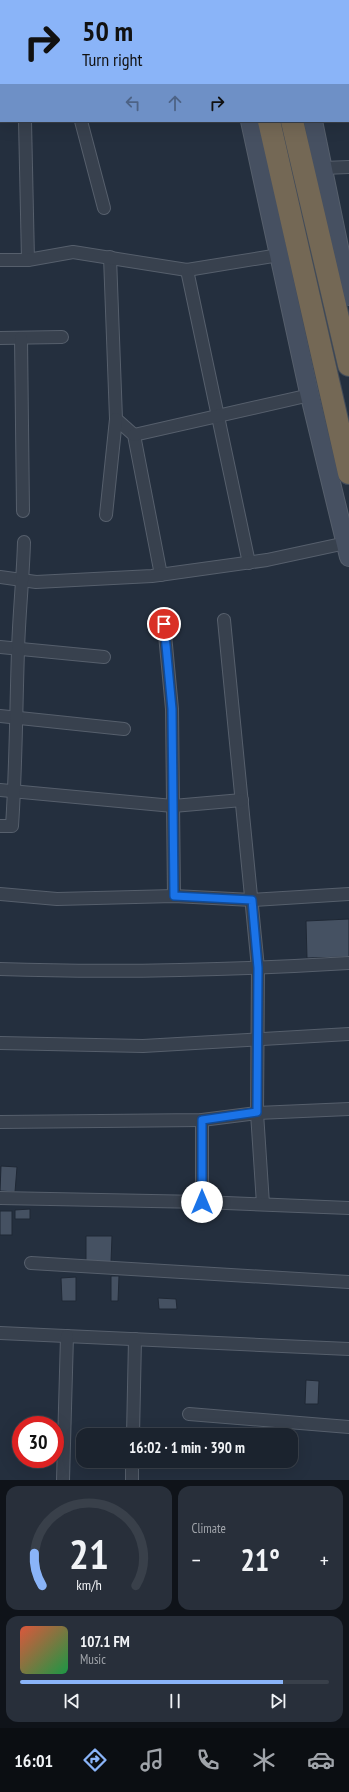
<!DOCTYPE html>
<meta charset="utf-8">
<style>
:root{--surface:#1b232e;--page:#282f3a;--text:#f1f3f6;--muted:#a0a4aa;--line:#39404a;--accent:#8ab4f8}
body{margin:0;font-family:"PT Sans Narrow",sans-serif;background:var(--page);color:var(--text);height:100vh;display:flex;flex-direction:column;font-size:15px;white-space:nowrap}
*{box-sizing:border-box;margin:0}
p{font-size:13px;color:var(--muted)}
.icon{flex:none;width:22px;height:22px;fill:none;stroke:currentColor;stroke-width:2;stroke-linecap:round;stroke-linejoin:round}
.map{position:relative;height:1480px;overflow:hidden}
.side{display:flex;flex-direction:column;gap:6px;padding:6px;background:#0f1319;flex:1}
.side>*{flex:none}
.banner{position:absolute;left:0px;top:0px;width:349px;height:122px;box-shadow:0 4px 16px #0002,0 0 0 1px var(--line);background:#8ab4f8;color:#111;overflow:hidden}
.speed{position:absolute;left:12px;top:1416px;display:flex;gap:8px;font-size:20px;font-weight:700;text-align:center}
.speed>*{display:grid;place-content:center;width:52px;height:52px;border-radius:50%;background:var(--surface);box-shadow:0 4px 16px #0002,0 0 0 1px var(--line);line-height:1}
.speed .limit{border:6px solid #d22;background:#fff;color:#111}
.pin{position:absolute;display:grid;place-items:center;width:34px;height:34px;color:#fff;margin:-17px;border:2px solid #fff;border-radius:50%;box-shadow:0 1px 4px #0007}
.me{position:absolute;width:44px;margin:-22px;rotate:0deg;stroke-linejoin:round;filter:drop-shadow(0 0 3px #0008)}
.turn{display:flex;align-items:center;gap:14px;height:84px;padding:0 16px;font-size:18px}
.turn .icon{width:52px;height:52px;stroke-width:2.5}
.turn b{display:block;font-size:28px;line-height:34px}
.lanes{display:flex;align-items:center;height:38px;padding:0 16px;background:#0003;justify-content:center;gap:20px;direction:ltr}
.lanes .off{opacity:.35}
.big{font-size:30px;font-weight:700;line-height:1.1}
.side .widget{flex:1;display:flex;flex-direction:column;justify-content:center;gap:6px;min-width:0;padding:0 14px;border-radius:12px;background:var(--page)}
.side .dial{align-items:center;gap:0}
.dial svg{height:104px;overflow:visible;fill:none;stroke:var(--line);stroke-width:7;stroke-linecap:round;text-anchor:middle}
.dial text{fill:var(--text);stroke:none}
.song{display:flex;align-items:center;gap:12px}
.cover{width:48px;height:48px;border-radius:6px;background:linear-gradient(135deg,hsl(10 70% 55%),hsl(140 70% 35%))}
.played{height:4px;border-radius:2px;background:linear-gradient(90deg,var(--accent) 85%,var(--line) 85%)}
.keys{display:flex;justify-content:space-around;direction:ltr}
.heat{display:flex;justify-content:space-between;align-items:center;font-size:22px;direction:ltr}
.side .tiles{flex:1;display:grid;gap:6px;grid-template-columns:1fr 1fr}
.widget:last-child{grid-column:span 2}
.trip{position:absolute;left:76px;top:1428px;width:222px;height:40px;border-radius:12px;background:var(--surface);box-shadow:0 4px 16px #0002,0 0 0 1px var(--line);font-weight:700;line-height:40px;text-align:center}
.dock{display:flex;height:64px;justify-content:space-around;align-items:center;background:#0b0e12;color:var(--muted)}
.dock .icon{width:28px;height:28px}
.dock .selected{color:var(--accent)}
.dock b{font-size:18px;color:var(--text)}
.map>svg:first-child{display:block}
</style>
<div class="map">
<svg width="349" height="1480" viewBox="0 0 349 1480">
<rect width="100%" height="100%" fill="#242f3e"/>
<!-- building -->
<g fill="#455162" stroke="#1f2835">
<polygon points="349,919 349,957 307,958 306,921"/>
<polygon points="1,1166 17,1167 15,1192 0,1191"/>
<polygon points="30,1209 30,1219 15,1219 15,1210"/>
<rect x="0" y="1211" width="12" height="24"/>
<polygon points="86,1236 112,1236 111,1262 86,1261"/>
<polygon points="111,1276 119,1276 118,1301 111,1301"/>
<polygon points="76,1277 76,1301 62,1301 61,1278"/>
<polygon points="158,1298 176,1299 177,1309 159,1309"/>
<polygon points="306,1380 319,1381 318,1404 305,1404"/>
</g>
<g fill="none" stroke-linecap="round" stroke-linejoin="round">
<defs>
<g id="street">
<polyline points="38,0 39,1"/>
<polyline points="122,0 122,1"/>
<polyline points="0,111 1,111"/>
<polyline points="25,121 28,260"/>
<polyline points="81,121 104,208"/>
<polyline points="323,168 349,167"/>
<polyline points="110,257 116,419 134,435 161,575"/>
<polyline points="0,260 28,260 73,252 187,270 279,255"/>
<polyline points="187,270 249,563"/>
<polyline points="0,338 62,337"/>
<polyline points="21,338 23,511"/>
<polyline points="134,435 310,395"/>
<polyline points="106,515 116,419"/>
<polyline points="0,577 36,582 152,576 267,560 346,543"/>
<polyline points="224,620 258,968 257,1113 263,1204"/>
<polyline points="164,624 172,709 174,896"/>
<polyline points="0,647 104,657"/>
<polyline points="0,716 124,729"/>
<polyline points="0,790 173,806 242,800"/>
<path d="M0,826H12C16,768 16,709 18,651C19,614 23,578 24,542"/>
<polyline points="0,894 57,899 174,896 252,900 349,894"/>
<path d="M0,969C116,973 233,970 349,963"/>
<polyline points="0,1043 143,1046 349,1034"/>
<polyline points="0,1122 202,1120 257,1113 349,1109"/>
<polyline points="0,1198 202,1202 349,1208"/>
<polyline points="202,1202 202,1120"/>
<polyline points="31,1263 349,1282"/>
<polyline points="0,1333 349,1349"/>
<polyline points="189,1414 349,1427"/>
<polyline points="133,1435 135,1339"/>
<polyline points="63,1480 67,1336"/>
<polyline points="132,1480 132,1461"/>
</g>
<g id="secondary">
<polyline points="223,0 223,1"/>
<polyline points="290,0 290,1"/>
<polyline points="250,121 308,388 349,557"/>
<polyline points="313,121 349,296"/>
</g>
<g id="highway">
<polyline points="241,0 241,1"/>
<polyline points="264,0 264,1"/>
<polyline points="269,121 349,473"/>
<polyline points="292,121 349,365"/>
</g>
</defs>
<!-- street casing -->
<use href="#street" stroke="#565f6c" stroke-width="14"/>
<!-- secondary casing -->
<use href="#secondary" stroke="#565f6c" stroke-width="20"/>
<!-- highway casing -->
<use href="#highway" stroke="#434c59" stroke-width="24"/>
<!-- street -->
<use href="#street" stroke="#38414e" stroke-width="12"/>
<!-- secondary -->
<use href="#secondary" stroke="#465061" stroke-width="18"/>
<!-- highway -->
<use href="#highway" stroke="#746855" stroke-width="22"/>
</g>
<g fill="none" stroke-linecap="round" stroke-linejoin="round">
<defs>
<polyline id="route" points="164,624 172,709 174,896 252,900 258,968 257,1112 202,1120 202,1202"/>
</defs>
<!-- route casing -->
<use href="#route" stroke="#114b97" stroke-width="10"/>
<!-- route -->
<use href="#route" stroke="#1a73e8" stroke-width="7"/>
</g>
</svg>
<div class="speed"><div class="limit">30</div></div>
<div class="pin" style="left:164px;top:624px;background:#d93025"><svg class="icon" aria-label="arrive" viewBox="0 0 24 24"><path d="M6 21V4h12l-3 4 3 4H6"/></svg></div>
<svg class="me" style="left:202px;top:1202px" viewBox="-20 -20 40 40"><circle r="19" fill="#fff"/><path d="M0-13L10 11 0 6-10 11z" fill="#1a73e8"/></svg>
<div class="trip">16:02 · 1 min · 390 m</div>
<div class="banner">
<div class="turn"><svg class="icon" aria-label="right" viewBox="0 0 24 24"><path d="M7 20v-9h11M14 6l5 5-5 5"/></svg><div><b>50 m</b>Turn right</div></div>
<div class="lanes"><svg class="icon off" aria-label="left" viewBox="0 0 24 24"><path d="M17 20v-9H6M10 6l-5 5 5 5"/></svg><svg class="icon off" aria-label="ahead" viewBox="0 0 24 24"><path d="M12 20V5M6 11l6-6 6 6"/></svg><svg class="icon" aria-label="right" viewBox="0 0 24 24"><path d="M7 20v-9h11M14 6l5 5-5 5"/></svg></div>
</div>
</div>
<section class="side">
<div class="tiles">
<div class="widget dial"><svg viewBox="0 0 100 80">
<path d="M14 69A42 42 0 1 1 86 69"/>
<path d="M14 69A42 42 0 0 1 8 44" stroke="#8ab4f8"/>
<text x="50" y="56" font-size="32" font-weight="700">21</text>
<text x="50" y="72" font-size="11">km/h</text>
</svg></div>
<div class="widget"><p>Climate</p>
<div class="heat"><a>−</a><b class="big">21°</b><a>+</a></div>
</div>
<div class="widget">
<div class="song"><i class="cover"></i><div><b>107.1 FM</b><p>Music</p></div></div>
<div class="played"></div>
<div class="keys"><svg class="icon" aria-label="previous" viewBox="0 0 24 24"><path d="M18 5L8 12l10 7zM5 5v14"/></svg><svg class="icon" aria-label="pause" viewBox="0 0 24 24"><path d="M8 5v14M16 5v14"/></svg><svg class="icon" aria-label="next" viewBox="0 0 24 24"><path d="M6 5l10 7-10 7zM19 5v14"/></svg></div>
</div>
</div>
</section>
<nav class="dock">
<b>16:01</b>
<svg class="icon selected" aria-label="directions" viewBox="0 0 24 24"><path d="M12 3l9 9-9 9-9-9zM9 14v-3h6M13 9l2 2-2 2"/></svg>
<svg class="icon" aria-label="music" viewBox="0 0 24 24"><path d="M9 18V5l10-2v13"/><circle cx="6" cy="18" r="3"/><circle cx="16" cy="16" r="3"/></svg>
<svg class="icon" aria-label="phone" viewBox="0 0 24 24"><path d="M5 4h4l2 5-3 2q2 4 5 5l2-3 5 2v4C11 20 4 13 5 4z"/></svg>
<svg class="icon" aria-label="climate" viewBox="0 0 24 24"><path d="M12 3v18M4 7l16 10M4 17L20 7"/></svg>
<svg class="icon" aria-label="car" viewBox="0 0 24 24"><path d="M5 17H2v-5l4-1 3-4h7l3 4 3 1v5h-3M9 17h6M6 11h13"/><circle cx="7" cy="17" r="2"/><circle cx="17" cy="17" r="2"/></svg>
</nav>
